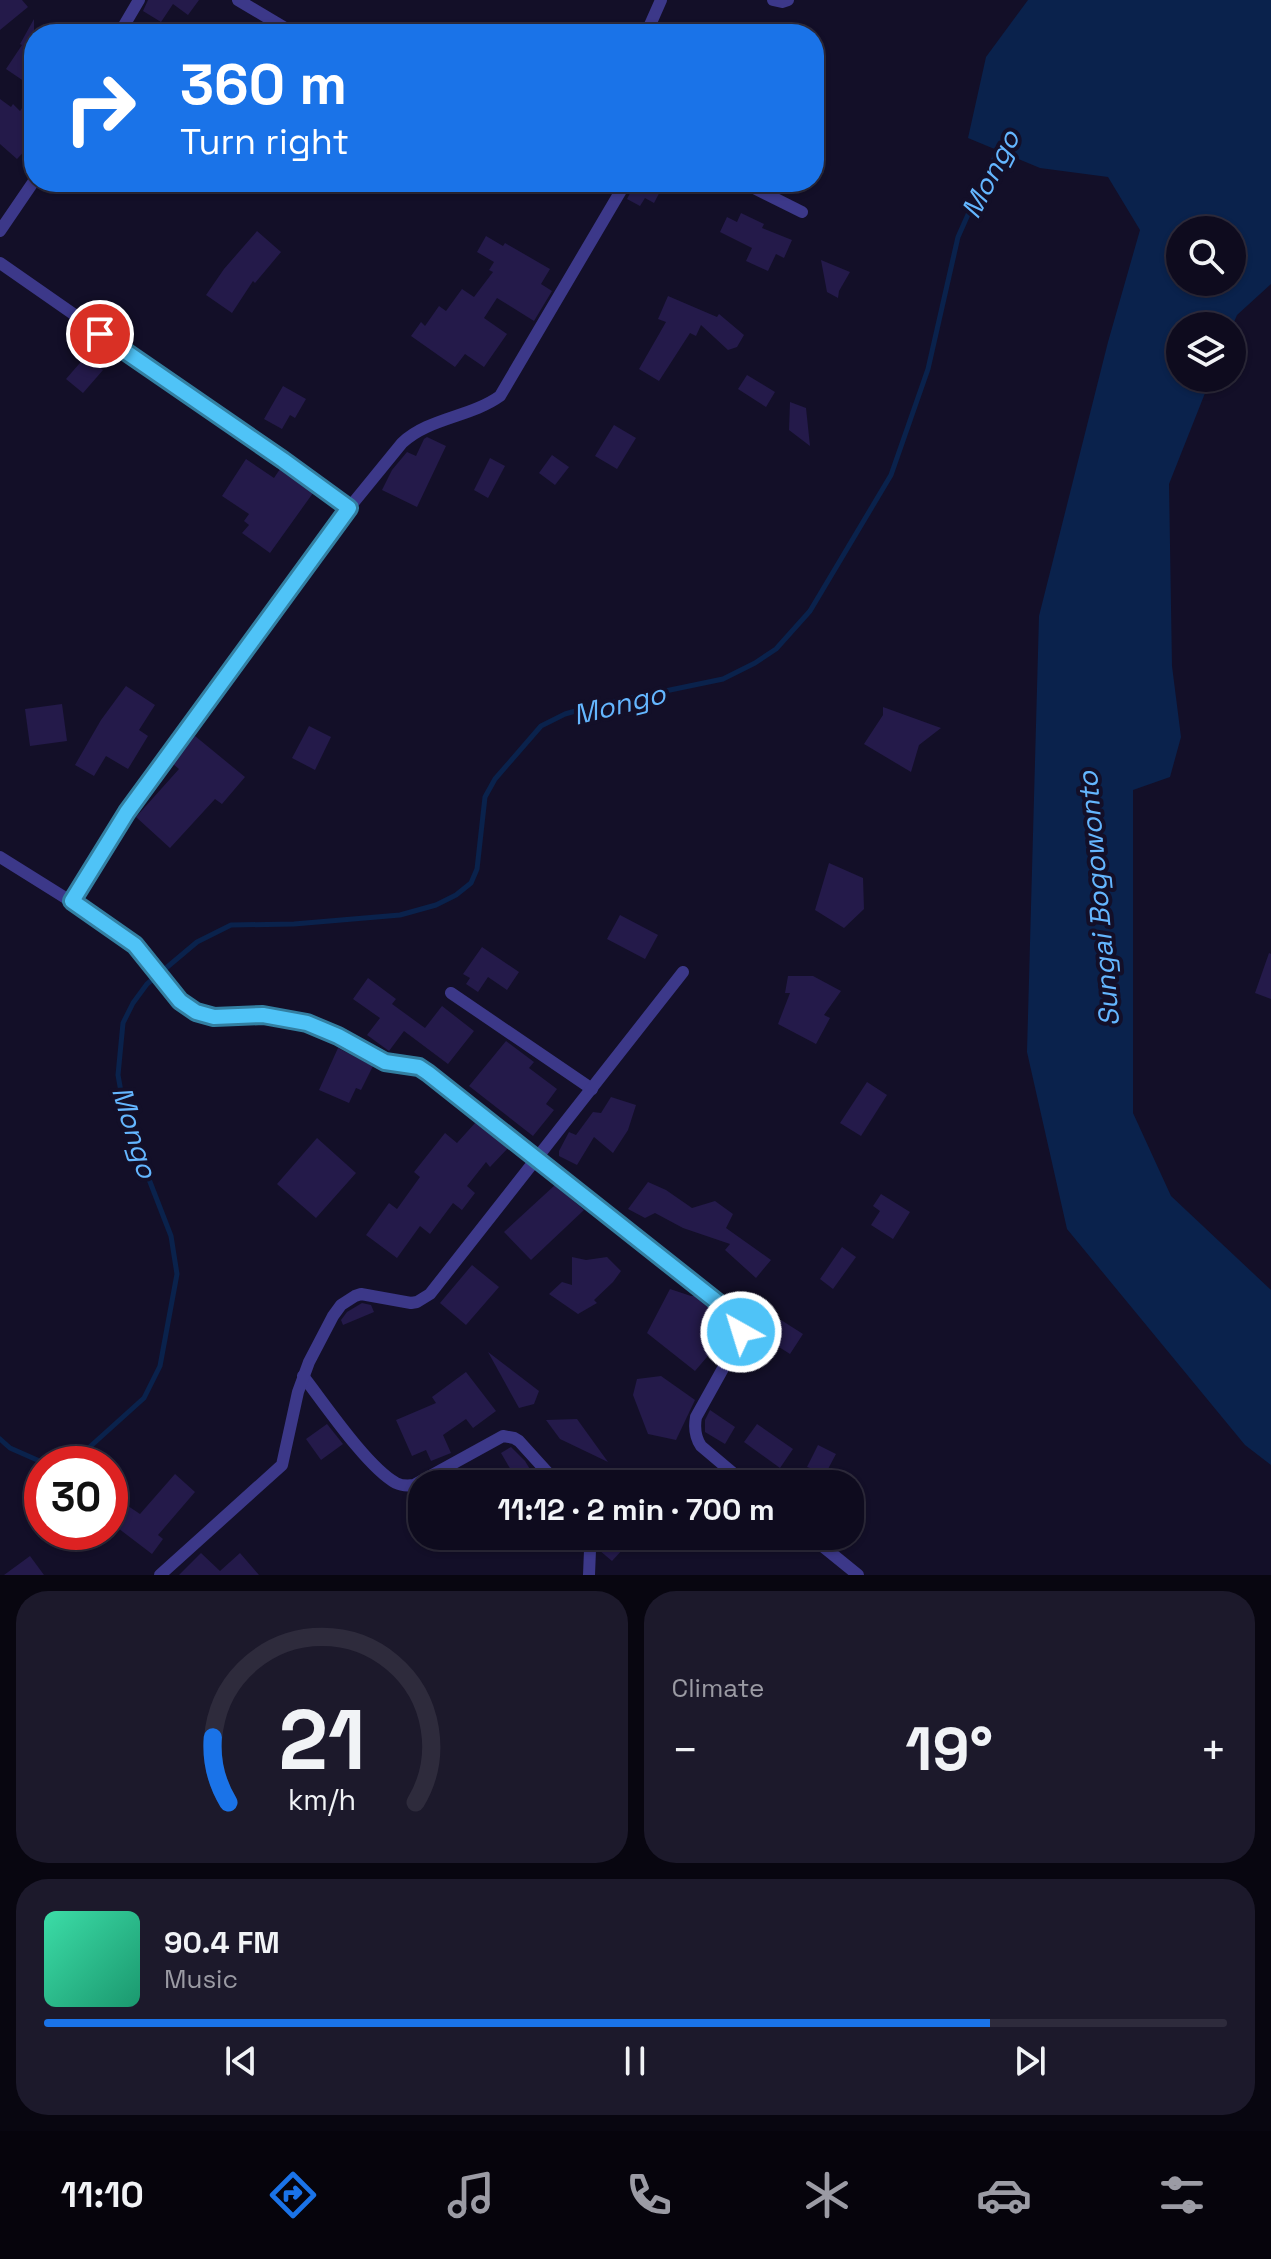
<!DOCTYPE html>
<meta charset="utf-8">
<style>
:root{--surface:#0e0b1e;--page:#1c192b;--text:#f1f3f6;--muted:#9b9ba4;--line:#2e2b3c;--accent:#1a73e8}
body{margin:0;font-family:"Space Grotesk",sans-serif;background:var(--page);color:var(--text);height:100vh;display:flex;flex-direction:column;font-size:30px;white-space:nowrap}
*{box-sizing:border-box;margin:0}
p{font-size:26px;color:var(--muted)}
.icon{flex:none;width:44px;height:44px;fill:none;stroke:currentColor;stroke-width:2;stroke-linecap:round;stroke-linejoin:round}
.map{position:relative;height:1575px;overflow:hidden}
.drawer{display:flex;flex-direction:column;gap:16px;padding:16px;background:#080610;flex:1}
.drawer>*{flex:none}
.guide{position:absolute;left:24px;top:24px;width:800px;height:168px;border-radius:32px;box-shadow:0 2px 6px #0004,0 0 0 2px var(--line);background:#1a73e8;color:#fff;overflow:hidden}
.controls{position:absolute;left:1166px;top:216px;display:grid;gap:16px}
.controls a{display:grid;place-items:center;width:80px;height:80px;border-radius:50%;background:var(--surface);box-shadow:0 2px 6px #0004,0 0 0 2px var(--line);font-size:40px}
.speed{position:absolute;left:24px;top:1446px;display:flex;gap:16px;font-size:40px;font-weight:700;text-align:center}
.speed>*{display:grid;place-content:center;width:104px;height:104px;border-radius:50%;background:var(--surface);box-shadow:0 2px 6px #0004,0 0 0 2px var(--line);line-height:1}
.speed .limit{border:12px solid #d22;background:#fff;color:#111}
.pin{position:absolute;display:grid;place-items:center;width:68px;height:68px;color:#fff;margin:-34px;border:4px solid #fff;border-radius:50%;box-shadow:0 2px 8px #0007}
.me{position:absolute;width:88px;margin:-44px;rotate:321deg;stroke-linejoin:round;filter:drop-shadow(0 0 6px #0008)}
.turn{display:flex;align-items:center;gap:28px;height:168px;padding:0 24px;font-size:36px}
.turn .icon{width:104px;height:104px;stroke-width:2.5}
.turn b{display:block;font-size:56px;line-height:68px}
.big{font-size:60px;font-weight:700;line-height:1.1}
.drawer .tile{flex:1;display:flex;flex-direction:column;justify-content:center;gap:12px;min-width:0;padding:0 28px;border-radius:32px;background:var(--page)}
.drawer .dial{align-items:center;gap:0}
.dial svg{height:208px;overflow:visible;fill:none;stroke:var(--line);stroke-width:7;stroke-linecap:round;text-anchor:middle}
.dial text{fill:var(--text);stroke:none}
.song{display:flex;align-items:center;gap:24px}
.cover{width:96px;height:96px;border-radius:12px;background:linear-gradient(135deg,hsl(160 70% 55%),hsl(160 70% 35%))}
.played{height:8px;border-radius:4px;background:linear-gradient(90deg,var(--accent) 80%,var(--line) 80%)}
.keys{display:flex;justify-content:space-around;direction:ltr}
.heat{display:flex;justify-content:space-between;align-items:center;font-size:44px;direction:ltr}
.drawer .tiles{flex:1;display:grid;gap:16px;grid-template-columns:1fr 1fr}
.tile:last-child{grid-column:span 2}
.trip{position:absolute;left:408px;top:1470px;width:456px;height:80px;border-radius:32px;background:var(--surface);box-shadow:0 2px 6px #0004,0 0 0 2px var(--line);font-weight:700;line-height:80px;text-align:center}
.dock{display:flex;height:128px;justify-content:space-around;align-items:center;background:#06040c;color:var(--muted)}
.dock .icon{width:56px;height:56px}
.dock .on{color:var(--accent)}
.dock b{font-size:36px;color:var(--text)}
.map>svg:first-child{display:block}
</style>
<div class="map">
<svg width="1271" height="1575" viewBox="0 0 1271 1575">
<rect width="100%" height="100%" fill="#130f28"/>
<!-- water -->
<path fill="#0a224c" fill-rule="evenodd" d="M1028,0H1271V284L1237,315L1232,327L1180,326V378H1211L1169,484L1172,666L1181,737L1170,777L1133,790V1113L1171,1196L1271,1290V1465L1245,1445L1067,1229L1027,1052L1039,616L1108,342L1140,230L1108,177L1040,168L968,138L986,57ZM1180,230H1232V282H1180Z"/>
<g fill="none" stroke-linecap="round" stroke-linejoin="round">
<!-- stream -->
<polyline stroke="#0a224c" stroke-width="5" points="0,1439 10,1448 44,1463 83,1453 144,1398 160,1366 177,1274 171,1236 126,1120 118,1075 123,1023 133,1003 147,984 197,942 231,925 294,924 400,915 436,905 456,895 471,883 477,869 485,797 495,779 541,726 565,714 593,706 723,679 755,663 776,649 810,611 891,475 928,369 958,237 987,172 1001,146"/>
</g>
<!-- building -->
<g fill="#241a4a">
<polygon points="0,0 22,0 28,7 0,30"/>
<polygon points="148,0 199,0 188,15 173,4 161,22 143,11"/>
<polygon points="34,19 34,88 6,69 22,45 20,44"/>
<polygon points="34,91 34,141 17,159 0,144 0,99 11,107 13,104 20,111"/>
<polygon points="636,182 665,182 654,203 645,198 640,206 627,199"/>
<polygon points="741,213 764,224 762,228 792,240 784,258 776,254 768,271 746,261 752,248 720,232 727,217 737,222"/>
<polygon points="257,231 281,252 255,283 253,281 232,313 206,295 224,269"/>
<polygon points="486,236 503,246 505,243 550,269 541,284 552,291 534,321 497,298 484,318 507,334 484,367 465,354 455,367 411,336 421,322 425,326 439,306 446,311 462,289 474,297 493,272 489,270 494,262 477,252"/>
<polygon points="821,260 850,272 839,291 838,298 827,292"/>
<polygon points="668,296 717,317 719,314 744,335 737,347 728,350 701,325 696,336 690,333 659,381 639,369 666,322 658,319"/>
<polygon points="86,356 103,370 83,393 66,379"/>
<polygon points="747,375 775,392 766,407 738,389"/>
<polygon points="283,386 306,399 295,418 290,415 282,429 264,419"/>
<polygon points="790,402 806,408 810,446 789,430"/>
<polygon points="614,425 636,438 617,469 595,456"/>
<polygon points="427,437 446,446 417,507 382,490 392,470 407,452 416,456 424,439"/>
<polygon points="552,455 569,467 555,485 539,473"/>
<polygon points="490,458 505,466 488,498 474,490"/>
<polygon points="246,459 274,478 280,469 313,493 270,553 242,533 249,525 244,521 249,514 222,496"/>
<polygon points="126,686 155,705 139,730 148,736 128,769 106,756 94,776 75,765 101,720"/>
<polygon points="62,704 67,741 30,746 25,709"/>
<polygon points="883,707 941,728 919,745 911,772 864,744 883,715"/>
<polygon points="309,726 331,737 315,770 292,758"/>
<polygon points="195,736 245,777 222,804 215,799 170,848 136,817 179,769 173,764"/>
<polygon points="829,863 863,878 864,909 844,928 815,910"/>
<polygon points="620,915 658,935 645,959 607,939"/>
<polygon points="482,947 519,972 507,990 488,977 478,992 466,984 470,978 463,974"/>
<polygon points="1269,953 1271,954 1271,999 1255,993"/>
<polygon points="788,976 813,976 841,991 824,1015 830,1018 816,1044 778,1024 790,993 785,993"/>
<polygon points="368,978 396,999 392,1004 425,1028 442,1006 474,1031 448,1064 404,1031 389,1051 367,1035 380,1018 353,999"/>
<polygon points="506,1041 534,1062 529,1068 557,1089 546,1104 554,1110 533,1136 469,1086"/>
<polygon points="338,1048 373,1066 361,1090 356,1088 349,1103 319,1090"/>
<polygon points="867,1082 887,1095 861,1136 840,1123"/>
<polygon points="611,1097 636,1105 628,1130 613,1153 594,1137 577,1165 559,1156 559,1151 569,1132 576,1135 593,1112 601,1113"/>
<polygon points="476,1122 508,1148 490,1167 486,1162 467,1186 475,1193 462,1210 453,1203 430,1234 420,1226 397,1258 366,1235 389,1203 397,1209 420,1177 414,1172 445,1133 457,1143"/>
<polygon points="317,1138 356,1173 316,1218 277,1184"/>
<polygon points="648,1182 666,1190 692,1208 715,1201 733,1214 726,1228 771,1260 756,1278 725,1250 730,1244 683,1228 655,1213 645,1218 628,1209"/>
<polygon points="555,1185 584,1210 531,1260 504,1232"/>
<polygon points="881,1194 910,1212 893,1239 871,1225 880,1211 873,1206"/>
<polygon points="842,1247 856,1257 833,1289 820,1279"/>
<polygon points="572,1257 586,1260 607,1257 621,1271 613,1282 594,1300 597,1303 578,1314 549,1294 562,1282 572,1285"/>
<polygon points="472,1265 499,1287 466,1325 440,1303"/>
<polygon points="670,1289 691,1296 695,1296 714,1311 730,1330 695,1371 647,1333"/>
<polygon points="362,1303 371,1305 374,1312 343,1325 341,1320 347,1312"/>
<polygon points="781,1320 803,1334 790,1354 757,1333 763,1323 774,1330"/>
<polygon points="488,1352 539,1391 534,1404 519,1408"/>
<polygon points="466,1372 496,1411 473,1428 466,1419 443,1435 451,1453 431,1461 426,1450 412,1456 396,1420 436,1403 432,1397"/>
<polygon points="661,1376 695,1400 676,1440 648,1434 633,1395 637,1379"/>
<polygon points="710,1410 735,1427 725,1444 705,1432 705,1420"/>
<polygon points="577,1419 608,1462 560,1439 546,1420"/>
<polygon points="327,1424 343,1444 321,1460 306,1439"/>
<polygon points="757,1424 793,1449 780,1468 744,1442"/>
<polygon points="818,1445 836,1454 820,1484 802,1484 810,1468 807,1467"/>
<polygon points="511,1447 525,1461 539,1484 519,1484 501,1453"/>
<polygon points="175,1474 195,1492 158,1535 163,1539 152,1554 110,1522 110,1494 140,1514"/>
<polygon points="610,1536 635,1536 612,1561 599,1550"/>
<polygon points="201,1553 220,1571 240,1553 259,1575 179,1575"/>
<polygon points="30,1556 44,1575 4,1575"/>
</g>
<g fill="none" stroke-linecap="round" stroke-linejoin="round">
<!-- minor -->
<g stroke="#3c3889" stroke-width="12">
<polyline points="238,0 295,34"/>
<polyline points="773,0 782,2 788,0"/>
<polyline points="119,34 139,0"/>
<polyline points="646,34 661,0"/>
<polyline points="742,182 802,212"/>
<polyline points="0,231 34,181"/>
<polyline points="0,263 283,460 349,508"/>
<path d="M0,857L120,932L135,945L180,1001L196,1012L214,1017L263,1015L307,1023L338,1036L385,1062L419,1067L428,1073L730,1312C738,1320 743,1327 740,1338L696,1417C694,1428 695,1437 701,1446L746,1484"/>
<path d="M72,901L127,812L241,654L349,508L402,443C428,418 471,417 500,396L626,182"/>
<polyline points="451,993 592,1089"/>
<path d="M303,1376C324,1403 367,1467 396,1483C402,1486 407,1486 414,1485L503,1436L514,1438L519,1441L558,1484"/>
<polyline points="587,1536 590,1550 589,1575"/>
<polyline points="810,1536 858,1575"/>
<polyline points="160,1575 282,1465 298,1392 309,1362 333,1316 341,1305 355,1296 361,1294 411,1303 417,1302 430,1294 683,972"/>
</g>
</g>
<g fill="none" stroke-linecap="round" stroke-linejoin="round">
<defs>
<polyline id="route" points="100,334 283,460 349,508 127,812 72,901 135,945 180,1001 196,1012 214,1017 263,1015 307,1023 338,1036 385,1062 419,1067 428,1073 730,1312 740,1325 741,1332"/>
</defs>
<!-- route casing -->
<use href="#route" stroke="#337fa1" stroke-width="20"/>
<!-- route -->
<use href="#route" stroke="#4fc3f7" stroke-width="14"/>
</g>
<g text-anchor="middle" dominant-baseline="central" stroke-width="8" stroke-linejoin="round" paint-order="stroke">
<!-- water labels -->
<g font-size="28" font-style="italic" fill="#64b6ff" stroke="#130f28">
<text transform="translate(990 174) rotate(-63)">Mongo</text>
<text transform="translate(619 704) rotate(-14)">Mongo</text>
<text transform="translate(1098 899) rotate(-95)">Sungai Bogowonto</text>
<text transform="translate(135 1132) rotate(73)">Mongo</text>
</g>
</g>
</svg>
<div class="controls">
<a><svg class="icon" aria-label="search" viewBox="0 0 24 24"><circle cx="10" cy="10" r="6"/><path d="M15 15l6 6"/></svg></a>
<a><svg class="icon" aria-label="layers" viewBox="0 0 24 24"><path d="M12 4l9 5-9 5-9-5zM3 14l9 5 9-5"/></svg></a>
</div>
<div class="speed"><div class="limit">30</div></div>
<div class="pin" style="left:100px;top:334px;background:#d93025"><svg class="icon" aria-label="arrive" viewBox="0 0 24 24"><path d="M6 21V4h12l-3 4 3 4H6"/></svg></div>
<svg class="me" style="left:741px;top:1332px" viewBox="-20 -20 40 40"><circle r="17" fill="#4fc3f7" stroke="#fff" stroke-width="3"/><path d="M0-11L8 9 0 5-8 9z" fill="#fff"/></svg>
<div class="trip">11:12 · 2 min · 700 m</div>
<div class="guide">
<div class="turn"><svg class="icon" aria-label="right" viewBox="0 0 24 24"><path d="M7 20v-9h11M14 6l5 5-5 5"/></svg><div><b>360 m</b>Turn right</div></div>
</div>
</div>
<section class="drawer">
<div class="tiles">
<div class="tile dial"><svg viewBox="0 0 100 80">
<path d="M14 69A42 42 0 1 1 86 69"/>
<path d="M14 69A42 42 0 0 1 8 44" stroke="#1a73e8"/>
<text x="50" y="56" font-size="32" font-weight="700">21</text>
<text x="50" y="72" font-size="11">km/h</text>
</svg></div>
<div class="tile"><p>Climate</p>
<div class="heat"><a>−</a><b class="big">19°</b><a>+</a></div>
</div>
<div class="tile">
<div class="song"><i class="cover"></i><div><b>90.4 FM</b><p>Music</p></div></div>
<div class="played"></div>
<div class="keys"><svg class="icon" aria-label="previous" viewBox="0 0 24 24"><path d="M18 5L8 12l10 7zM5 5v14"/></svg><svg class="icon" aria-label="pause" viewBox="0 0 24 24"><path d="M8 5v14M16 5v14"/></svg><svg class="icon" aria-label="next" viewBox="0 0 24 24"><path d="M6 5l10 7-10 7zM19 5v14"/></svg></div>
</div>
</div>
</section>
<nav class="dock">
<b>11:10</b>
<svg class="icon on" aria-label="directions" viewBox="0 0 24 24"><path d="M12 3l9 9-9 9-9-9zM9 14v-3h6M13 9l2 2-2 2"/></svg>
<svg class="icon" aria-label="music" viewBox="0 0 24 24"><path d="M9 18V5l10-2v13"/><circle cx="6" cy="18" r="3"/><circle cx="16" cy="16" r="3"/></svg>
<svg class="icon" aria-label="phone" viewBox="0 0 24 24"><path d="M5 4h4l2 5-3 2q2 4 5 5l2-3 5 2v4C11 20 4 13 5 4z"/></svg>
<svg class="icon" aria-label="climate" viewBox="0 0 24 24"><path d="M12 3v18M4 7l16 10M4 17L20 7"/></svg>
<svg class="icon" aria-label="car" viewBox="0 0 24 24"><path d="M5 17H2v-5l4-1 3-4h7l3 4 3 1v5h-3M9 17h6M6 11h13"/><circle cx="7" cy="17" r="2"/><circle cx="17" cy="17" r="2"/></svg>
<svg class="icon" aria-label="filters" viewBox="0 0 24 24"><path d="M4 7h16M4 17h16"/><circle cx="9" cy="7" r="2"/><circle cx="15" cy="17" r="2"/></svg>
</nav>
